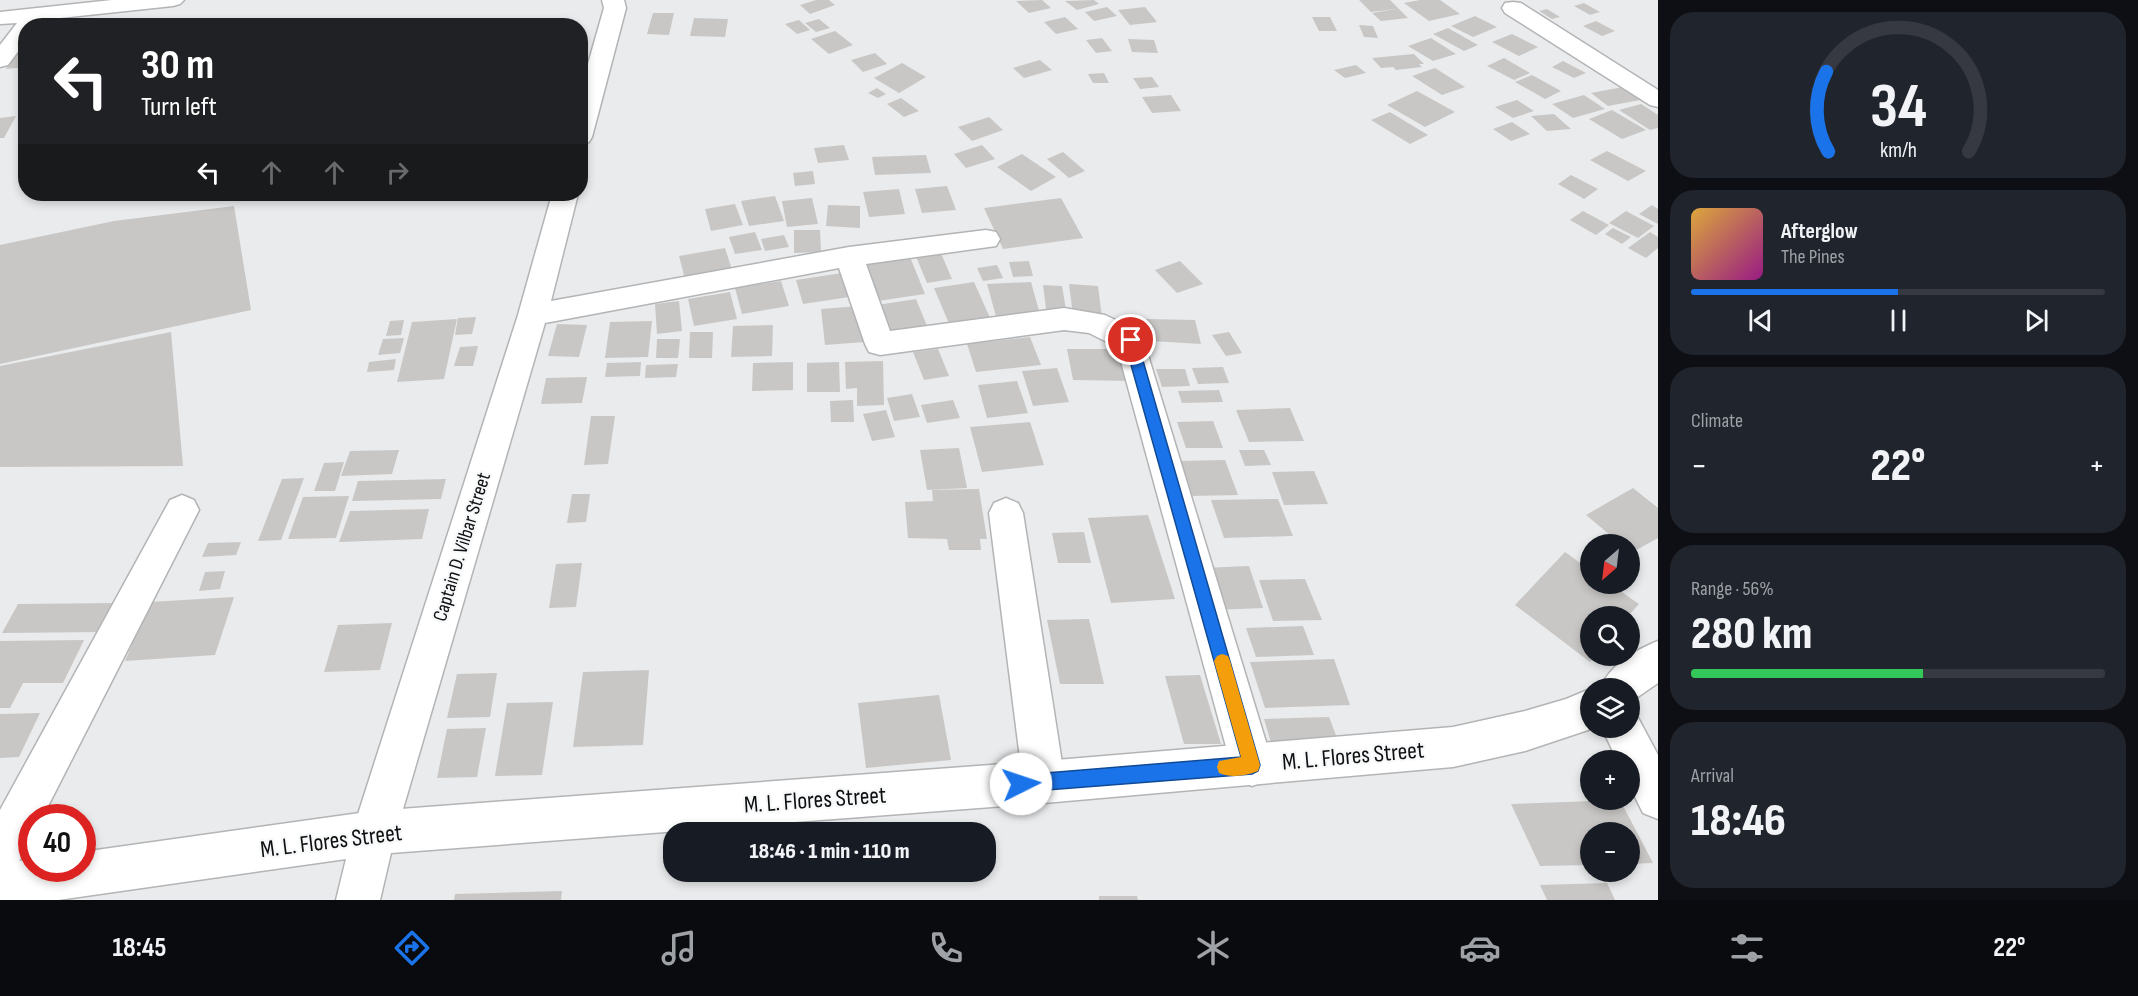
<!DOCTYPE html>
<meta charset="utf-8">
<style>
:root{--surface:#171b24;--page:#20242c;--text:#f1f3f6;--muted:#9ea1a6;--line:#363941;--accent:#1a73e8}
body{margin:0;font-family:"Sofia Sans Condensed",sans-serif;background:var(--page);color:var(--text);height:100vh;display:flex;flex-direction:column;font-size:22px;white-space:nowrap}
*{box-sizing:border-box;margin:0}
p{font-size:20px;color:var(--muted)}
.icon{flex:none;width:33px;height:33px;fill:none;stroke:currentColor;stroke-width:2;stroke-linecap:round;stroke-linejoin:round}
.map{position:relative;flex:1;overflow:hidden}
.side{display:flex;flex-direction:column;gap:12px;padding:12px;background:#0d0f14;width:480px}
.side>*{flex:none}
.banner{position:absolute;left:18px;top:18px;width:570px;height:183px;border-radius:24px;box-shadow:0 3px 9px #0003;background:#202124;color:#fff;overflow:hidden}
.needle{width:39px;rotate:208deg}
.controls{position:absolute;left:1580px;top:534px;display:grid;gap:12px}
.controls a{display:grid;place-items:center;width:60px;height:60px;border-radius:50%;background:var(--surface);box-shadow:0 3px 9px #0003;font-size:30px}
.speed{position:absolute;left:18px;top:804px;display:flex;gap:12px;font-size:30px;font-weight:700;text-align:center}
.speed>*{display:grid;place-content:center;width:78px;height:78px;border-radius:50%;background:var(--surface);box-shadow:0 3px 9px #0003;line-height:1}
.speed .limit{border:9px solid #d22;background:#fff;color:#111}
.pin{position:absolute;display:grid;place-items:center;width:51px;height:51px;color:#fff;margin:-26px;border:3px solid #fff;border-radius:50%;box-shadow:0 2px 6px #0007}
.me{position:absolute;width:66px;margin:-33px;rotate:86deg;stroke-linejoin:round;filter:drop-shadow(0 0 4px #0008)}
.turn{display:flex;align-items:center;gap:21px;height:126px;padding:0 24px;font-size:27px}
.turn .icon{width:78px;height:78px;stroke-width:2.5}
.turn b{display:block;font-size:42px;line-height:51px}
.lanes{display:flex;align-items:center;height:57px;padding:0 24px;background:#0003;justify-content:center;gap:30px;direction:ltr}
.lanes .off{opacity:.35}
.big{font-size:45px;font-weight:800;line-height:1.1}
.side .card{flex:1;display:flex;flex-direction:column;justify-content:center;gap:9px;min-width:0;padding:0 21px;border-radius:24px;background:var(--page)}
.side .dial{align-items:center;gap:0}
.dial svg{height:156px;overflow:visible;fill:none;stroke:var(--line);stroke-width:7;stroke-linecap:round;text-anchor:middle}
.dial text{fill:var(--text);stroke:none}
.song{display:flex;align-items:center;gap:18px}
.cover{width:72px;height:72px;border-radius:9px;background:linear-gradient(135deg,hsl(40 70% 55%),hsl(310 70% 35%))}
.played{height:6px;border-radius:3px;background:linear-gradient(90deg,var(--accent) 50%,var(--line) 50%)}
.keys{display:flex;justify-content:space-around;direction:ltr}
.heat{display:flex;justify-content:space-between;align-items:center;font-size:33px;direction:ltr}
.charge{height:9px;border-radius:4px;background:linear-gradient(90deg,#34c759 56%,var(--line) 0)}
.trip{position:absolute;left:663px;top:822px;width:333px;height:60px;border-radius:24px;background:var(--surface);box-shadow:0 3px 9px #0003;font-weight:800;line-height:60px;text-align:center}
.tab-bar{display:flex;height:96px;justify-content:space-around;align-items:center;background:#090b0e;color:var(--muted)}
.tab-bar .icon{width:42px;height:42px}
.tab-bar .current{color:var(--accent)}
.tab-bar b{font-size:27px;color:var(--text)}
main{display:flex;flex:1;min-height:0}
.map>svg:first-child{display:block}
</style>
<main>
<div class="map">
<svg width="1658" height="900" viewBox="0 0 1658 900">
<rect width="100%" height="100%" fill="#e9ebec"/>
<!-- building -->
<g fill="#c9c7c6">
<polygon points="816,0 829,0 835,5 810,14 800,5"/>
<polygon points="1042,0 1051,8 1029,13 1016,1"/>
<polygon points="1094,0 1099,4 1077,10 1065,1"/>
<polygon points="1359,0 1390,0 1408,18 1381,21 1372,13 1396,9 1371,12"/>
<polygon points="1420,0 1440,0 1460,14 1429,21 1404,3"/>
<polygon points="1584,3 1600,12 1590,15 1574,6"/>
<polygon points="1107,7 1117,16 1094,21 1085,12"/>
<polygon points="1145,7 1157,22 1130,25 1118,10"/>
<polygon points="1547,9 1560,17 1552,19 1539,11"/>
<polygon points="653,13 674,13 669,35 647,34"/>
<polygon points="1475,16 1497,27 1473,37 1451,26"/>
<polygon points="1065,17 1078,29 1056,34 1044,22"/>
<polygon points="1312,17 1330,17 1337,31 1319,31"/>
<polygon points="694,18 728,19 725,37 690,36"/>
<polygon points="819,19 830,28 816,32 805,23"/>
<polygon points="799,20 810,30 797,34 785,24"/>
<polygon points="1596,21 1615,31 1602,36 1583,26"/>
<polygon points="1359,25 1373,26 1378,38 1364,37"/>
<polygon points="1448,28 1478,45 1464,51 1433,34"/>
<polygon points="835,31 853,45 829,54 811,39"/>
<polygon points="1512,34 1538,47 1519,56 1492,42"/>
<polygon points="1102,38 1112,51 1096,53 1086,40"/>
<polygon points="1431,38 1456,54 1433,61 1408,46"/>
<polygon points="1128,39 1154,40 1158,53 1132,52"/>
<polygon points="26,53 26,67 6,69 15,54"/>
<polygon points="875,53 887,64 863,72 851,60"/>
<polygon points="1414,54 1424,64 1419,64 1422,67 1396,70 1393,67 1381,68 1372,58"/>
<polygon points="1504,58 1530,73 1514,80 1487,66"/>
<polygon points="1040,60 1052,70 1024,78 1013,68"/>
<polygon points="1563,61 1586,73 1574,78 1552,67"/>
<polygon points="902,63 926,77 899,93 874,78"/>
<polygon points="1356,65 1366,73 1345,78 1334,70"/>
<polygon points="1435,68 1465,87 1442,95 1412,76"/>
<polygon points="1104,73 1109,83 1093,83 1088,74"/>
<polygon points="1532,75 1561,91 1545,99 1515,82"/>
<polygon points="1152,77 1159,87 1140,89 1133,78"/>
<polygon points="1623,87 1640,100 1608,106 1591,93"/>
<polygon points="877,88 886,94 878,98 868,93"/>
<polygon points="1417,91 1455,112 1425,127 1387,105"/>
<polygon points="1171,95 1181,111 1152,113 1142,97"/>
<polygon points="1584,95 1605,109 1573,118 1552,104"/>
<polygon points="901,98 919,111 904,117 887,104"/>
<polygon points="1517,100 1534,111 1513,118 1495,107"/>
<polygon points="1641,104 1658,115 1658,128 1650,130 1619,110"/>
<polygon points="1612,110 1646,130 1622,139 1589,119"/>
<polygon points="1390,112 1428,135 1410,144 1371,120"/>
<polygon points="1554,114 1571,129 1547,131 1531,116"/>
<polygon points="16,116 4,138 0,138 0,118"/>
<polygon points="989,117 1003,130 972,141 958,127"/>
<polygon points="1512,122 1530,134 1511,141 1493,129"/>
<polygon points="844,145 849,160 818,163 814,148"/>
<polygon points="982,145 995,159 966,168 954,154"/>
<polygon points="1607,151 1646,171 1628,181 1590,160"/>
<polygon points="1063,152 1085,171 1069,178 1047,159"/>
<polygon points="1022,154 1056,177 1031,191 997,167"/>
<polygon points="926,155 931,173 875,175 872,157"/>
<polygon points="813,171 815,184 795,186 793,173"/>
<polygon points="1571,175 1598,189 1584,199 1558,184"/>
<polygon points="947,186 956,210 922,213 915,189"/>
<polygon points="899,189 905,214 869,217 863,192"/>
<polygon points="775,196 784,221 749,226 741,201"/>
<polygon points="812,198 818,224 787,227 782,201"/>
<polygon points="1061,198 1083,238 1003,249 984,208"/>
<polygon points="735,204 743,225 711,231 705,209"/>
<polygon points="828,205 860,206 860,228 826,226"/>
<polygon points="1652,205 1658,209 1658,224 1639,214"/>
<polygon points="234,206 251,310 0,364 0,245 114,221"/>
<polygon points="1583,211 1609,225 1596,235 1570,220"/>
<polygon points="1626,211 1654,226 1638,238 1609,223"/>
<polygon points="1613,228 1631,237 1622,244 1605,234"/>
<polygon points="794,230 820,230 821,252 794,253"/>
<polygon points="755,232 762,250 735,254 729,237"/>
<polygon points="1650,232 1658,237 1658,248 1646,258 1628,248"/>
<polygon points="784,235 789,247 765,251 761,239"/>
<polygon points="725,248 732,270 685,279 679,256"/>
<polygon points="940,251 952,279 927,283 915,254"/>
<polygon points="910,257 925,294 871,302 859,265"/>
<polygon points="1029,261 1033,276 1013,277 1009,262"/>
<polygon points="1180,261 1203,284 1177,293 1155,270"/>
<polygon points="997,265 1003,278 983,281 977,268"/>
<polygon points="848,272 856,296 803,304 796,280"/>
<polygon points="781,281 789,306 742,314 735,288"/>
<polygon points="974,282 991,320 950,326 934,288"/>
<polygon points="1031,282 1041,318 997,320 987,284"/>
<polygon points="1069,284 1098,286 1102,317 1073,315"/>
<polygon points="1043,285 1062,286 1066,310 1046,309"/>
<polygon points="730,292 737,319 694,326 688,299"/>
<polygon points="916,299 929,331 888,338 877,305"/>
<polygon points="679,301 682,331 657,334 655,304"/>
<polygon points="859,306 865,342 825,345 821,309"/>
<polygon points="476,317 472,334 455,335 458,318"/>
<polygon points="457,319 444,379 397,382 412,322"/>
<polygon points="1146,319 1195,320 1201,344 1151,341"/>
<polygon points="404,320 401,335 386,336 390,321"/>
<polygon points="652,321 648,357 605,358 610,322"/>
<polygon points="557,324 587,325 579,357 548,356"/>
<polygon points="773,325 772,356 731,357 733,326"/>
<polygon points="171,332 183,466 0,467 0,366"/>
<polygon points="690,332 713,332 712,358 689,358"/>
<polygon points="1229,332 1242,353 1226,356 1212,335"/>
<polygon points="1030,337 1041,365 976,372 967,344"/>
<polygon points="404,338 400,353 378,355 383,339"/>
<polygon points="657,339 680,339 678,358 656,358"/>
<polygon points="478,346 473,366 454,366 460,347"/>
<polygon points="938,349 949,376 924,380 913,352"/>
<polygon points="1067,349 1126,349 1133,381 1073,380"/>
<polygon points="396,359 394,370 367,372 369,362"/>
<polygon points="883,361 884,405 857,406 857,388 846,389 845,362"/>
<polygon points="641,362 640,376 605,377 607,363"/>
<polygon points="793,362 793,390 752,391 753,363"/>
<polygon points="839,362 840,392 807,392 807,363"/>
<polygon points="678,364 676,377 645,378 646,365"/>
<polygon points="1223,367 1229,383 1198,384 1192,368"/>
<polygon points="1057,368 1069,402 1033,406 1022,371"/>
<polygon points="1156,369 1185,369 1190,386 1162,387"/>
<polygon points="587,377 582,403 541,404 546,378"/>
<polygon points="1017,381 1028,413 987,418 978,385"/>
<polygon points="1219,390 1223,402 1182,403 1178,391"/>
<polygon points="912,394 920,417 894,421 887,398"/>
<polygon points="853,400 854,422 831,422 830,401"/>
<polygon points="953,400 960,418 927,423 921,405"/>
<polygon points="1290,408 1304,441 1249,442 1236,410"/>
<polygon points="886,410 895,437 872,441 863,414"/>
<polygon points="591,416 615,416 608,464 584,465"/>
<polygon points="1213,421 1223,448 1186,448 1177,422"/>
<polygon points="1030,422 1044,465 982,472 970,427"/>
<polygon points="959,448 967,488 927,490 920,450"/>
<polygon points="399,450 392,474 341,476 350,451"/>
<polygon points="1239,450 1264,450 1271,465 1245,466"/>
<polygon points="1225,460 1238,495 1191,496 1179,461"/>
<polygon points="344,462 335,491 314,491 324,463"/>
<polygon points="1314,471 1328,504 1284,505 1272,472"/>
<polygon points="304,478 281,540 258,541 282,479"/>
<polygon points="446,479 441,499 352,501 358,481"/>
<polygon points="1633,488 1658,508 1658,538 1631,553 1629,544 1621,544 1586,515"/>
<polygon points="979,489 987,539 980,539 981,550 949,550 947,539 908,538 905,502 933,501 932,490"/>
<polygon points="572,494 590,494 586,522 567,523"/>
<polygon points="349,496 336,538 288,539 303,497"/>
<polygon points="1278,499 1293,536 1224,538 1211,500"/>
<polygon points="429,509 422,539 339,542 350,511"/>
<polygon points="1148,515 1175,599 1111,603 1088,518"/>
<polygon points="1084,532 1091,563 1058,563 1052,533"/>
<polygon points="241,542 236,555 202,557 208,543"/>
<polygon points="1565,552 1590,570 1590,584 1610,584 1639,604 1628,616 1590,616 1590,656 1596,656 1590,662 1515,605"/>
<polygon points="582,563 576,607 549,608 556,564"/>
<polygon points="1249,566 1263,608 1215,610 1202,568"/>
<polygon points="225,571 220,589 199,591 205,572"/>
<polygon points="1305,579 1322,620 1273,621 1259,580"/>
<polygon points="234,597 215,655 125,661 150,602"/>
<polygon points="118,603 104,632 2,633 18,604"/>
<polygon points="1089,619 1104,684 1060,684 1047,620"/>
<polygon points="392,623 380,670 324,672 338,625"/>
<polygon points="1303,626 1314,655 1256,657 1246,628"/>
<polygon points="84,640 63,683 23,683 10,708 0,708 0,641"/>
<polygon points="1334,659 1350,705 1265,708 1250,662"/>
<polygon points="649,670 643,745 573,747 583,672"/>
<polygon points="497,673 490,717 447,718 457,674"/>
<polygon points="1200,675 1221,744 1184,744 1165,676"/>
<polygon points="939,695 951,760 866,768 858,703"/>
<polygon points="553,702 542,775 495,776 507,703"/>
<polygon points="40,713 19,757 0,758 0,714"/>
<polygon points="1329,717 1339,743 1272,746 1264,719"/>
<polygon points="486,728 477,777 437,778 447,729"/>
<polygon points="1620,800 1653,863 1629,864 1629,832 1590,832 1590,865 1540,866 1511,804"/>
<polygon points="1607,883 1615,900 1547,900 1540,885"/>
<polygon points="562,891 561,900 454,900 455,894"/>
<polygon points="1099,896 1137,896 1138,900 1099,900"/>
</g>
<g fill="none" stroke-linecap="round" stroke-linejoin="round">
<defs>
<g id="street">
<polygon points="112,0 184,0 180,4 173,6 32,21 37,26 26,26 26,41 8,65 0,67 0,45 17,23 0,24 0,12"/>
<polygon points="602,0 624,0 626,8 592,137 589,142 580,144 580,92 604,8"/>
<polygon points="1513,2 1521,3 1658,90 1658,107 1650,105 1505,13 1502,8 1505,3"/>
<polygon points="552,194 578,194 551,301 849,247 986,230 996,232 1000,239 996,246 866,264 890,331 1064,308 1105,315 1141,332 1273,765 1267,780 1252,786 1237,780 1231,765 1117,347 1089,333 1064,330 880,355 869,352 865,344 839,268 545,323 396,833 389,848 374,855 359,848 352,833 518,315"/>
<polygon points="182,495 194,500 199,510 42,818 32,818 32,838 15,869 0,876 0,810 170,500"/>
<polygon points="1006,498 1018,503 1023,513 1065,782 1059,797 1044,803 1029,797 1023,782 989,513 994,503"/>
<polygon points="1629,711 1636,714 1658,755 1658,819 1643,813 1629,785 1629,760 1617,760 1602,728 1629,728"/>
</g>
<g id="secondary">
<path d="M1658,641V683L1629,703V688H1601C1608,666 1637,649 1658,641Z"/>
<polygon points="1590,689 1590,728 1594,728 1525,751 1453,767 1044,803 391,853 380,900 336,900 346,859 58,900 0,900 0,864 32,859 32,868 82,868 82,852 374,811 1044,761 1453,727 1525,711 1566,699"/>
</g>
</defs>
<!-- street casing -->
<use href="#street" stroke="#b3b4b6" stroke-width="3"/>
<!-- secondary casing -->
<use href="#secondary" stroke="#b3b4b6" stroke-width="3"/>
<!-- street -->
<use href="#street" fill="#fff" fill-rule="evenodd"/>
<!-- secondary -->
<use href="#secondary" fill="#fff" fill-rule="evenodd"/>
</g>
<!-- route -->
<polygon fill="#1a73e8" stroke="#114b97" stroke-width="1.5" points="1131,335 1137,340 1260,765 1258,771 1252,774 1021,792 1015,790 1013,784 1015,777 1021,775 1241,757 1124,340"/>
<!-- slow -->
<path fill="#f59e0b" d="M1222,654L1228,656L1230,661L1260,765L1258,771C1247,776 1230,778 1219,773L1217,767L1219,761L1241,757L1214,661L1217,656Z"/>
<g text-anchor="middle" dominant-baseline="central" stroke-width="4.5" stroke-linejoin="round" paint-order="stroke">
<!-- street labels -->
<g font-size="20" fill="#0e0f0f" stroke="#f6f8f9">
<text transform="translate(462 547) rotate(-73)">Captain D. Vilbar Street</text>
</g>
<!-- near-street labels -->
<g font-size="24" fill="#0e0f0f" stroke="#f6f8f9">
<text transform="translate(1353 756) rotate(-5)">M. L. Flores Street</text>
<text transform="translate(815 800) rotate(-4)">M. L. Flores Street</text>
<text transform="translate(331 841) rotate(-7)">M. L. Flores Street</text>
</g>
</g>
</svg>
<div class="controls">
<a><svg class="needle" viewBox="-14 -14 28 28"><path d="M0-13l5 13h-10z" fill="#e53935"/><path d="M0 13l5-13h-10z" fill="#9ea1a6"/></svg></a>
<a><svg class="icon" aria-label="search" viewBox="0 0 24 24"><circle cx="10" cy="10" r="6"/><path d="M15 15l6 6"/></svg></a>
<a><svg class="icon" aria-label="layers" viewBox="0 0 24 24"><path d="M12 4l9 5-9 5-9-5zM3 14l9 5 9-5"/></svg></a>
<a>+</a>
<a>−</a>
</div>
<div class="speed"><div class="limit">40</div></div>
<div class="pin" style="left:1131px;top:340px;background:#d93025"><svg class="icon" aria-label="arrive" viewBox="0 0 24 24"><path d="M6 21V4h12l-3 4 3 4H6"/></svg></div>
<svg class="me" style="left:1021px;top:784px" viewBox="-20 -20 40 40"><circle r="19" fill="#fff"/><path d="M0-13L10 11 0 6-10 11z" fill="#1a73e8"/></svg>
<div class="trip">18:46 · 1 min · 110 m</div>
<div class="banner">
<div class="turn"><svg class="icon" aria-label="left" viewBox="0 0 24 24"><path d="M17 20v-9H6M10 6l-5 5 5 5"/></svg><div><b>30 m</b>Turn left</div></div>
<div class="lanes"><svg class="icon" aria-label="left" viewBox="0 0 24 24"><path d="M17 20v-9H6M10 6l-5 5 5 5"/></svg><svg class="icon off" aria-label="ahead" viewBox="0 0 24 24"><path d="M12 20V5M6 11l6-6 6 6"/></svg><svg class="icon off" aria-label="ahead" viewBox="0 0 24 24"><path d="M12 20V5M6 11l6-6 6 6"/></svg><svg class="icon off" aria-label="right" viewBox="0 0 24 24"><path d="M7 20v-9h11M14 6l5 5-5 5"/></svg></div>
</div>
</div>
<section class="side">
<div class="card dial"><svg viewBox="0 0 100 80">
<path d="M14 69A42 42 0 1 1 86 69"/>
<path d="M14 69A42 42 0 0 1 13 28" stroke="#1a73e8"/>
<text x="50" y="56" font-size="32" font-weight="700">34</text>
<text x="50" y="72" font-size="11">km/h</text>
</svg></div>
<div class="card">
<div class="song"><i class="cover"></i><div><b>Afterglow</b><p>The Pines</p></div></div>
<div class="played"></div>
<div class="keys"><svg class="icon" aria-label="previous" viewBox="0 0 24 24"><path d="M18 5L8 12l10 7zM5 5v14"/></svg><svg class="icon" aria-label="pause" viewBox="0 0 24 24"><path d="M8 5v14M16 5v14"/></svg><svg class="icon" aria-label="next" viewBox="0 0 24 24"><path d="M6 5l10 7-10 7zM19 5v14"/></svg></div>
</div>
<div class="card"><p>Climate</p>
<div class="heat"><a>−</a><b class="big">22°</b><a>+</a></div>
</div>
<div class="card"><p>Range · 56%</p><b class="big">280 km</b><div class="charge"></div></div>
<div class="card"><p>Arrival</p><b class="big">18:46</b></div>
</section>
</main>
<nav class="tab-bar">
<b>18:45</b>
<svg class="icon current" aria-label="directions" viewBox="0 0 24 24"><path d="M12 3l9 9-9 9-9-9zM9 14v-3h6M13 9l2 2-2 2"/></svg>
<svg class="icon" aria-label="music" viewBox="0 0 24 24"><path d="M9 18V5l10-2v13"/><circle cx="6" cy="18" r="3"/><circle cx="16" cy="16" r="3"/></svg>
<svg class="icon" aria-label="phone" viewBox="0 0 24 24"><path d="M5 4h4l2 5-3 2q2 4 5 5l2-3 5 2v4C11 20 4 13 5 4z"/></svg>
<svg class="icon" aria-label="climate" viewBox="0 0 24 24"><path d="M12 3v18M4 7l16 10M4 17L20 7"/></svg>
<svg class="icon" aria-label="car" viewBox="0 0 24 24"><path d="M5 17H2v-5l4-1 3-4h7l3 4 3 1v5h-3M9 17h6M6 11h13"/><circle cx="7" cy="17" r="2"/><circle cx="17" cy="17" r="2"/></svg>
<svg class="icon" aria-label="filters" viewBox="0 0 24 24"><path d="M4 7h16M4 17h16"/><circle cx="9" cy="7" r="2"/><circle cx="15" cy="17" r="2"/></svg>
<b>22°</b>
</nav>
